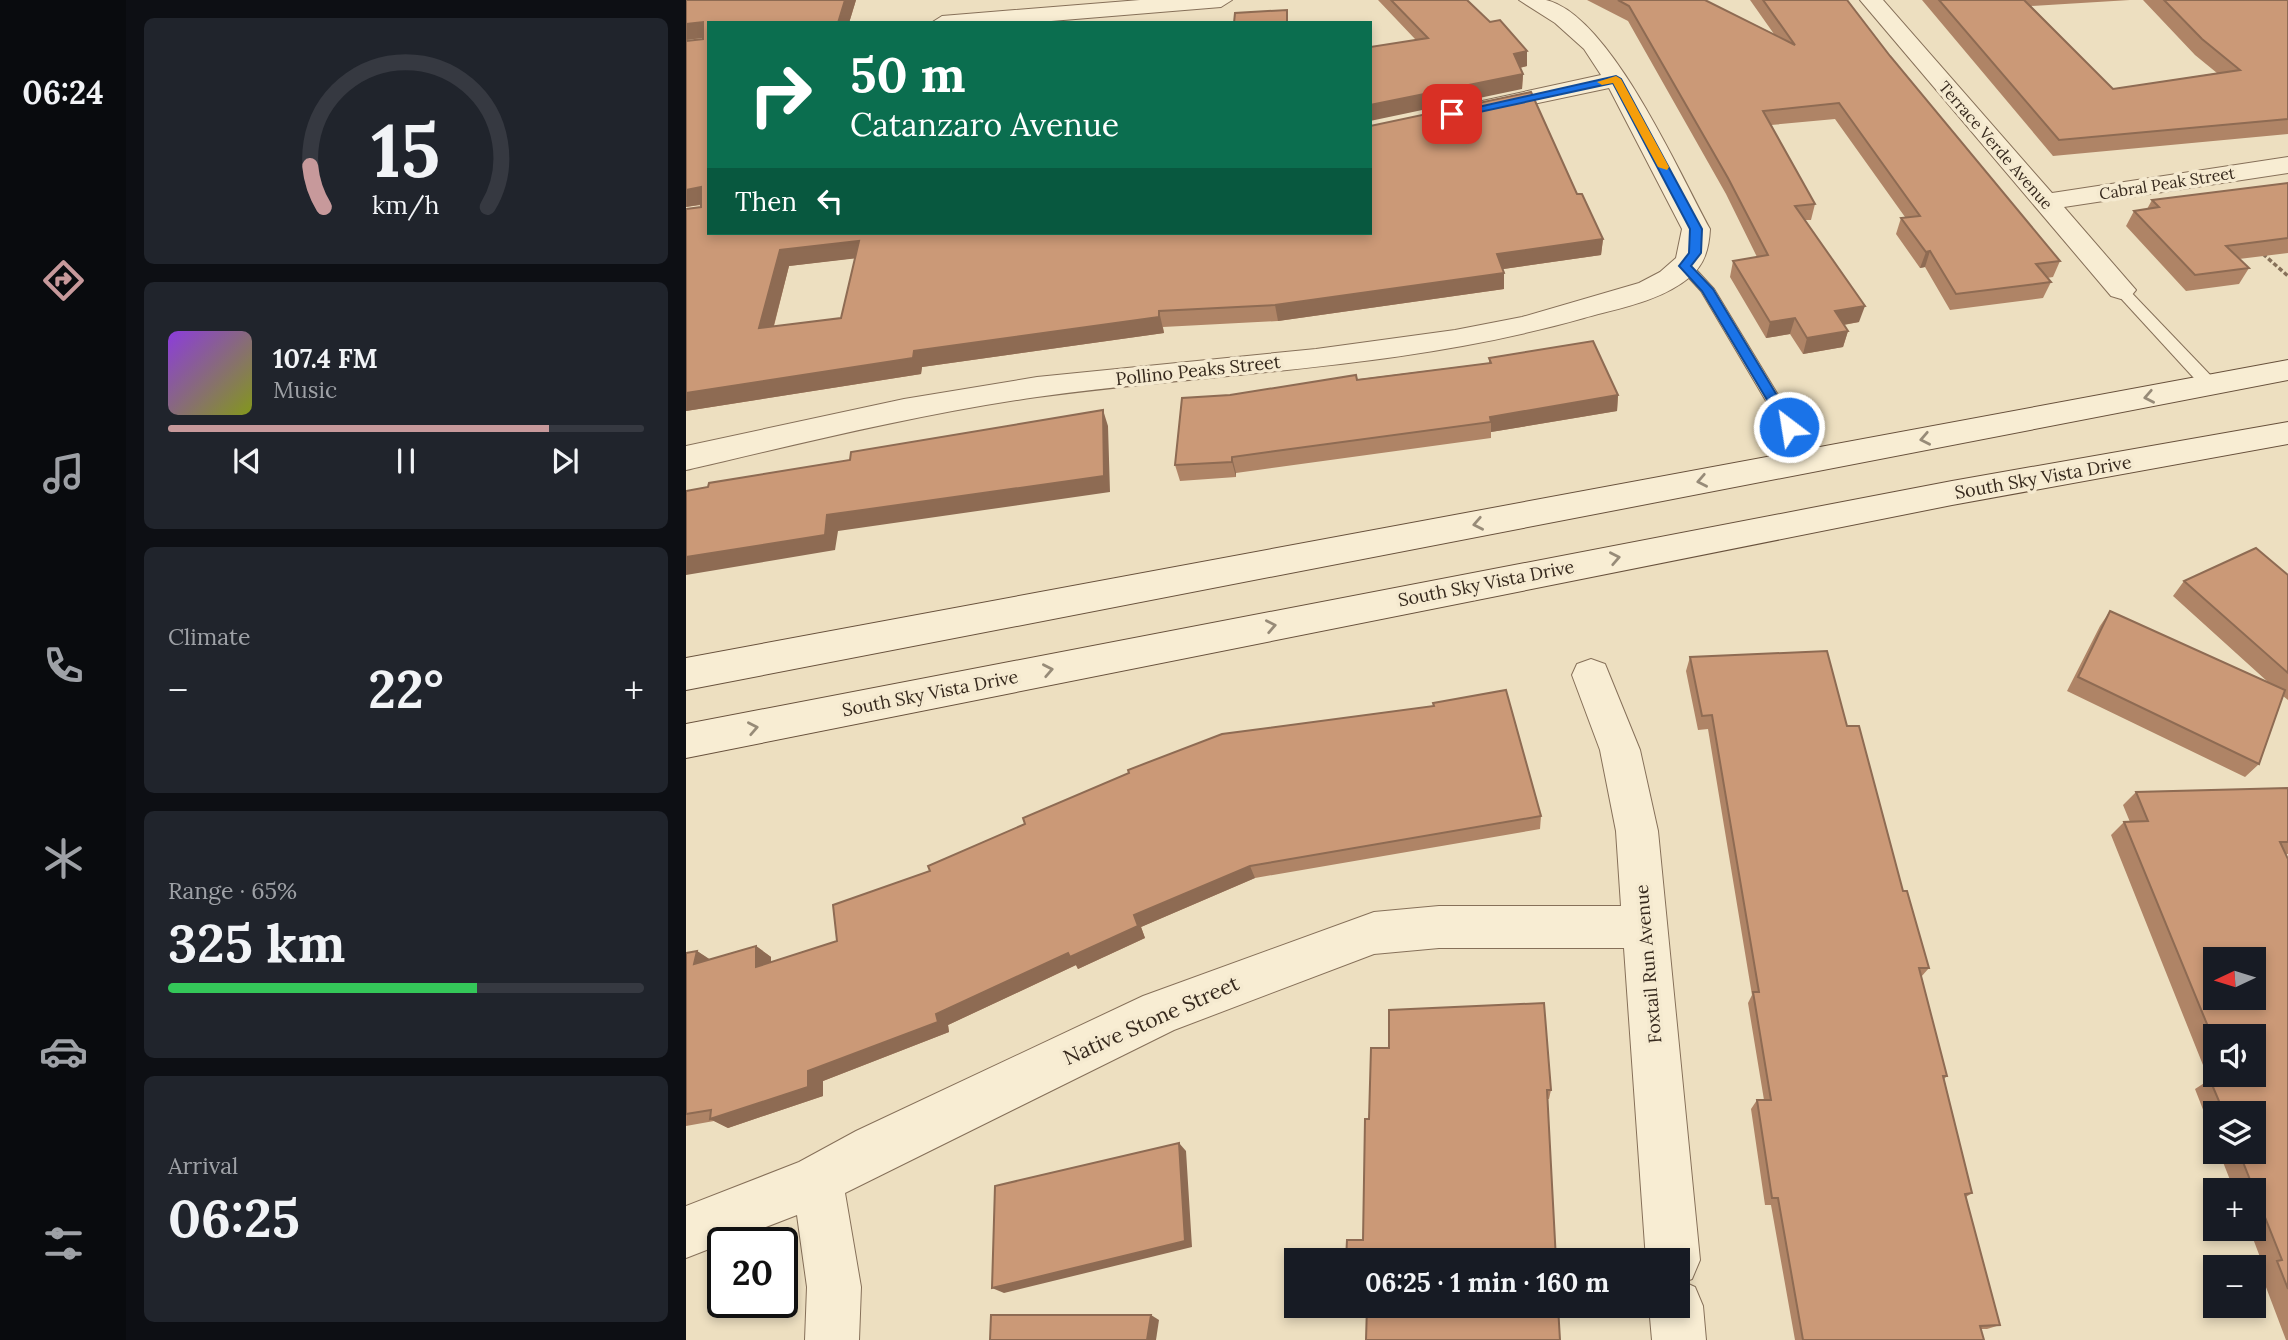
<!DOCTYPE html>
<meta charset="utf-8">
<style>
:root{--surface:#171b24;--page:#20242c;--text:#f1f3f6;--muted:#9ea1a6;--line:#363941;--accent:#c7999b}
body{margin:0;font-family:Lora,serif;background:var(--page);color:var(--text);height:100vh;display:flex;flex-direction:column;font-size:26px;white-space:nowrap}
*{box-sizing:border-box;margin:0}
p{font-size:23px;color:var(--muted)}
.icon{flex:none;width:38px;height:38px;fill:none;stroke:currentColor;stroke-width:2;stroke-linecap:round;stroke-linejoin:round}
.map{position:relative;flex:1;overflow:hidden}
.panel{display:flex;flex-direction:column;gap:18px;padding:18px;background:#0d0f14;width:560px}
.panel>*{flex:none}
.guide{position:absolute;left:21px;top:21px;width:665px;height:214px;border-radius:0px;box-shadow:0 4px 10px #0003;background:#0b6e4f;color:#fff;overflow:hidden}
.needle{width:46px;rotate:266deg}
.controls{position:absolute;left:1517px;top:947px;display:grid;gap:14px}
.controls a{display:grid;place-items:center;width:63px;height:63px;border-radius:0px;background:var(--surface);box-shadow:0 4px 10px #0003;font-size:35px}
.speed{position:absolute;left:21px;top:1227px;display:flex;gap:14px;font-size:35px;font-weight:700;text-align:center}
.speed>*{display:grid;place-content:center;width:91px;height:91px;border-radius:50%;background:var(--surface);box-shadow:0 4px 10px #0003;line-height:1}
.speed .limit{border:4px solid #111;border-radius:10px;background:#fff;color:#111}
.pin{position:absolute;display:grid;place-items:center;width:60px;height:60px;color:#fff;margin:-30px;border-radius:14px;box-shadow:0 4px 10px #0006}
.me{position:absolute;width:77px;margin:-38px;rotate:329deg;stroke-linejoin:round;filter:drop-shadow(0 0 5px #0008)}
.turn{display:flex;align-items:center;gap:24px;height:147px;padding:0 28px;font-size:32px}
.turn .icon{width:91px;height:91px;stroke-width:2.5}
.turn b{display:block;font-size:49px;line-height:60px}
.then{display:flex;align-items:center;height:66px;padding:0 28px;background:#0003;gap:14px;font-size:26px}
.big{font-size:52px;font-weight:800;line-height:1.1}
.panel .widget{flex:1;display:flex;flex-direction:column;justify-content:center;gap:10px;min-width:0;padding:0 24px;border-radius:10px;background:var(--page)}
.panel .dial{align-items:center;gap:0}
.dial svg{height:182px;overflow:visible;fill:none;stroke:var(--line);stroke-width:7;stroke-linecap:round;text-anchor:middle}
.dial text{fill:var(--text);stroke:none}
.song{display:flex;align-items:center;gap:21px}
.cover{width:84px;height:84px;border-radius:10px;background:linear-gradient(135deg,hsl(270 70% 55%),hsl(70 70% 35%))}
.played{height:7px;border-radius:4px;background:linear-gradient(90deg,var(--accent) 80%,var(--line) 80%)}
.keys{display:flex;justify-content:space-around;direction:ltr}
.heat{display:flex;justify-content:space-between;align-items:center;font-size:38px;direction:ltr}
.charge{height:10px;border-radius:5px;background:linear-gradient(90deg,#34c759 65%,var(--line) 0)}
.trip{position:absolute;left:598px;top:1248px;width:406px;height:70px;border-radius:0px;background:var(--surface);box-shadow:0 4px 10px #0003;font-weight:800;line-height:70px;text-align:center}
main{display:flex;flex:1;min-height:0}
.dock{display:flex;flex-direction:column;width:126px;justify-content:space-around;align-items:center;background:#090b0e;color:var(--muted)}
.dock .icon{width:49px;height:49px}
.dock .on{color:var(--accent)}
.dock b{font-size:32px;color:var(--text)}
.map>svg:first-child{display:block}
</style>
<main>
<nav class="dock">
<b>06:24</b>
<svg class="icon on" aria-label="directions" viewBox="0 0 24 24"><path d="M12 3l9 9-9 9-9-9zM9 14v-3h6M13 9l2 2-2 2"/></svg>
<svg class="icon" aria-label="music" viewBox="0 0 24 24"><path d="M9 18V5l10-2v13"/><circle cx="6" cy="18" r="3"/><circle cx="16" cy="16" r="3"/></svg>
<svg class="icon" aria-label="phone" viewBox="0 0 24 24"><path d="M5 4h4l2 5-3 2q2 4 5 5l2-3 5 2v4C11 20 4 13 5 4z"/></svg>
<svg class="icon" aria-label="climate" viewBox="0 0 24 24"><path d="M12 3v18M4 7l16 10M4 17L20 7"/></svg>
<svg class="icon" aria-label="car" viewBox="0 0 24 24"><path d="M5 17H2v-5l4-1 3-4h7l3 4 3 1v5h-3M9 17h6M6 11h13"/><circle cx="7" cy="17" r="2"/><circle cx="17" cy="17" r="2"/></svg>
<svg class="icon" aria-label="filters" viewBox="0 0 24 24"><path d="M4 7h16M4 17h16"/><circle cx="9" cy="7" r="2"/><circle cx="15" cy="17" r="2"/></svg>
</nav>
<section class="panel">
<div class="widget dial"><svg viewBox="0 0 100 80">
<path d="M14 69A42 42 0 1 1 86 69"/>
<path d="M14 69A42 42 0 0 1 8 51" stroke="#c7999b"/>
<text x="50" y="56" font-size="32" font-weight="700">15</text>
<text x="50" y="72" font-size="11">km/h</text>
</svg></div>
<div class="widget">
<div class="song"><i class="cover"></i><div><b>107.4 FM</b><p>Music</p></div></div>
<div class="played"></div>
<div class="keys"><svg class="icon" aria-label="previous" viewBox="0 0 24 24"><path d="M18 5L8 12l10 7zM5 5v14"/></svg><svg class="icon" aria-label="pause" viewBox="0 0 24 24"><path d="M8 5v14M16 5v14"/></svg><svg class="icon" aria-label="next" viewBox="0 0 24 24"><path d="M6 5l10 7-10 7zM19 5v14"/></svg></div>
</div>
<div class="widget"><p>Climate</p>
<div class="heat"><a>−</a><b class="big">22°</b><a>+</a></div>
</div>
<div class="widget"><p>Range · 65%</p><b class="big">325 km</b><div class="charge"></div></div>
<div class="widget"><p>Arrival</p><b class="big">06:25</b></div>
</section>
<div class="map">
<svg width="1602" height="1340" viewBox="0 0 1602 1340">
<rect width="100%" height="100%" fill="#eddfc0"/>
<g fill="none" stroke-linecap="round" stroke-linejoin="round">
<defs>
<g id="lane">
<polygon points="999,262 1004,263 1028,289 1132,461 1130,465 1118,465 1015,291 992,266"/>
<polygon points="1435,286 1440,287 1530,381 1530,389 1518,389 1430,293 1430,287"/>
</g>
<g id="street">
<polygon points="454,0 546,0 535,7 341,23 245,23 256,16"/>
<path d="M833,0C841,0 852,0 860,0C924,15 993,173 1024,229C1023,248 1019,264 1004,277C975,301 934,308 898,318C719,369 535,372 351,397C233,414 116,443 0,470V446L218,399L351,377L630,349L769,330L836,317L953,283L974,272L990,258L996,229L923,88L796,115L787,113L784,108L787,103L915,75L898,49L869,23Z"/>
<polygon points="1174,0 1197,0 1366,193 1602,157 1602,173 1378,207 1450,290 1445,296 1435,299 1425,296"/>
<polygon points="905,659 919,664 954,750 972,831 1014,1260 1006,1279 998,1282 1009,1287 1017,1306 1020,1340 966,1340 963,1306 992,1306 992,1260 960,1260 938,948 753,948 688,954 488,1030 159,1193 175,1287 173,1340 119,1340 121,1287 111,1215 0,1258 0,1206 113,1162 170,1131 457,996 688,912 753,906 935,906 930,831 914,750 886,675 891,664"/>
</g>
<g id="secondary">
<polygon points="1602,360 1602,380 0,690 0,658"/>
<polygon points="1602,422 1602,444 1266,505 0,758 0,724 1266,481"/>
</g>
</defs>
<!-- lane casing -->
<use href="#lane" stroke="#867059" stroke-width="2"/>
<!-- street casing -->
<use href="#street" stroke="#867059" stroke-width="2"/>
<!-- secondary casing -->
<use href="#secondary" stroke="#68513c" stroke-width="2"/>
<!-- path -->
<polyline stroke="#867059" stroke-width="3.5" stroke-dasharray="4.5 2.5" stroke-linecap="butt" points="1577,254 1602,276"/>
<!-- lane -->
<use href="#lane" fill="#f8edd3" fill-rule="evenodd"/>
<!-- street -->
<use href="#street" fill="#f8edd3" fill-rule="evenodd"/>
<!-- secondary -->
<use href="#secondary" fill="#f8edd3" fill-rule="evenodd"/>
</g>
<!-- wall -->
<g fill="#af8466" fill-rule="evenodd">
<path d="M0,0H170L163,23H23V233H684V126L845,92L891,194H896L917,239L915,255L817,269L818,273V289L592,321L477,327L478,333L236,367L235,374L0,411V209L15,207V205L0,207V41L17,39V38L0,40ZM169,258L155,318L88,326L103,266Z"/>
<polygon points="692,0 781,0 841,66 834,68 837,74 836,89 729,39"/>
<polygon points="901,0 1019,0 1088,34 1064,0 1161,0 1204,56 1374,261 1367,277 1361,278 1365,282 1357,298 1264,310 1239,267 1234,268 1210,234 1215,218 1219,217 1149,119 1085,125 1129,204 1125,220 1119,220 1173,322 1158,325 1162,331 1157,347 1117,354 1104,334 1080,338 1044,277 1047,261 1071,257 1040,194 942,21"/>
<polygon points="1236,0 1444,0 1345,6 1427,89 1531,73 1509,55 1457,0 1602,0 1602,134 1367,156"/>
<polygon points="1602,183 1602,253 1553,259 1563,268 1553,284 1500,291 1440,226 1448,211 1461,209 1466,200"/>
<polygon points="803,358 932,395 931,411 805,432 805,438 550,473 550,477 494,481 489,465 544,395 803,363"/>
<polygon points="1602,575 1602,700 1597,696 1573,764 1559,777 1381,691 1414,626 1424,611 1582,682 1487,596 1498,581"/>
<polygon points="1004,657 1161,726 1243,968 1235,977 1261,1076 1258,1079 1286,1193 1280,1197 1314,1325 1301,1329 1295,1329 1298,1340 1109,1340 1085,1205 1079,1205 1065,1109 1071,1100 1078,1100 1062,1003 1066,995 1022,729 1012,730 1000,671"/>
<path d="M1602,788V854H1600L1602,859V1340H1600L1572,1266L1577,1265L1563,1228H1568V1190H1548L1533,1152H1568V1113H1530V1143L1509,1089L1523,1080L1425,835L1438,822H1444L1437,805L1450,792ZM1530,1036L1568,1074H1530Z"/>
<polygon points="855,816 854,829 569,878 455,927 459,938 392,969 390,965 262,1025 263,1032 137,1081 137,1096 42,1128 28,1121 0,1126 0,953 11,951 24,960 70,946 85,957 85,962 151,941 147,905"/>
<polygon points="865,1090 863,1099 862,1099 677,1240 683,1119"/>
<polygon points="658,1306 872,1306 661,1312 658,1307"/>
</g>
<!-- shaded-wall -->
<g fill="#8e6b53">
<polygon points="159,0 170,0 163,23 152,23"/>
<polygon points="17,22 23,37 0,40 0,24"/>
<polygon points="841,51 841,66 828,69 828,54"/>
<polygon points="837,74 836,89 684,121 684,105"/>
<polygon points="15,187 23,203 0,207 0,190"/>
<polygon points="917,239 915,255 811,270 811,254"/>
<polygon points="173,241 181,257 103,266 83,344 73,328 94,250"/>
<polygon points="1244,251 1239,267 1234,268 1240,252"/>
<polygon points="818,273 818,289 592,321 589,305"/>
<polygon points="1179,306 1173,322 1144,327 1149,311"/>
<polygon points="473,311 478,333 236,367 235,374 0,411 0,393 228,351"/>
<polygon points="1109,318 1104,334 1080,338 1084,322"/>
<polygon points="1162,331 1157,347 1117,354 1121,338"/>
<polygon points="932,395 931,411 805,432 805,422 804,417"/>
<polygon points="417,410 422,426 424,492 152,531 149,550 0,575 0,557 141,515"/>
<polygon points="546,457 550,473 550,477 546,462"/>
<polygon points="564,866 569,878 455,927 459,938 392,969 390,965 262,1025 263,1032 137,1081 137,1096 42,1128 24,1119 122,1071 250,1014 448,915"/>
<polygon points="70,946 85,957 85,978 70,967"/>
<polygon points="11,951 28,962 8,964"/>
<polygon points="493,1143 500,1151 506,1247 318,1293 306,1288"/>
<polygon points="465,1315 473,1320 470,1340 461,1340"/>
</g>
<!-- building -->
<g fill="#cb9977" stroke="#8e6b53" stroke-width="2" fill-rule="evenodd">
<path d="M0,0H159L152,23H23V233H684V126L845,92L891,194H896L917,239L811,254L818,273L589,305L473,311V317L228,351L227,358L0,393V209L15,207V187L0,190V41L17,39V22L0,24ZM173,241L155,318L73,328L94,250Z"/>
<polygon points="705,0 781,0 804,22 814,20 841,51 828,54 837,74 684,105 684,47 742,38"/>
<polygon points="932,0 1019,0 1109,45 1077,0 1161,0 1204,56 1374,261 1350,264 1365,282 1270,294 1244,251 1240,252 1215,218 1234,216 1153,103 1077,111 1129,204 1109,206 1179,306 1149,311 1162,331 1121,338 1109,318 1084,322 1047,261 1082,255 1042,178 943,6"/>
<polygon points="1253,0 1338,0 1427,89 1554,70 1516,39 1478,0 1602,0 1602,119 1373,140"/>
<polygon points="601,10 601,23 548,23 549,13"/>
<polygon points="1602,183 1602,238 1540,246 1563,268 1509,275 1448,211 1473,207 1466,200"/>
<polygon points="907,341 932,395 804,417 805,422 546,457 546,462 489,465 496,398 544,395 670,375 671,380 805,363 803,358"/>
<polygon points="417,410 418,476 141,515 139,535 0,557 0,491 22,487 23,483 164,460 165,452"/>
<polygon points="1570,548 1602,575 1602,673 1498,581"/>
<polygon points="1424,611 1599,690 1573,764 1392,677"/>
<polygon points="1141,651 1161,726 1173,726 1217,891 1221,891 1243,968 1233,968 1261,1076 1257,1076 1286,1193 1279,1194 1314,1325 1294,1326 1298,1340 1117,1340 1092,1198 1086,1198 1071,1100 1085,1100 1067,992 1073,992 1026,715 1016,716 1004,657"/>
<polygon points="820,690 855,816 564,866 448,915 452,926 384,957 382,953 250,1014 252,1022 122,1071 122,1087 24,1119 25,1110 0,1114 0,953 11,951 8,964 70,946 70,967 151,941 147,905 244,871 242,866 339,824 337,818 443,773 442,770 536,734 748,706 747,703"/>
<path d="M1602,788V842H1594L1602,859V1289L1591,1261L1596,1260L1553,1152H1568V1113H1538L1524,1080L1543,1079L1541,1074H1568V1036H1530V1046L1438,822L1462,821L1450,792ZM1530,959H1568V998H1530Z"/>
<polygon points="858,1003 865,1090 861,1090 870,1260 660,1260 661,1240 677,1240 679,1119 683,1119 685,1048 703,1048 703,1010"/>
<polygon points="493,1143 499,1241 306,1288 309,1186"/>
<polygon points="658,1306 872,1306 874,1340 680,1340 681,1306 658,1307"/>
<polygon points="305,1315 465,1315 461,1340 304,1340"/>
</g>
<!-- one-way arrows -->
<defs><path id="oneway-chevron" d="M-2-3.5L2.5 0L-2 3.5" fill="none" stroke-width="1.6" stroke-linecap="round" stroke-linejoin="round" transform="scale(1.75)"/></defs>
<g stroke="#978b78">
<use href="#oneway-chevron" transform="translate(1463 397) rotate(169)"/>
<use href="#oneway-chevron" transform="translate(1239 439) rotate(169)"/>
<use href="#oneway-chevron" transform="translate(1016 481) rotate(169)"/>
<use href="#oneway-chevron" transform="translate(792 524) rotate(169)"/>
<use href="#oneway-chevron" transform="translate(929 558) rotate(-11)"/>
<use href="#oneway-chevron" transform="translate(585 626) rotate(-11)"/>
<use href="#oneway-chevron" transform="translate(362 670) rotate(-11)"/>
<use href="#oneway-chevron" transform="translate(67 728) rotate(-11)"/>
</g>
<!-- route -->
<polygon fill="#1a73e8" stroke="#114b97" stroke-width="2" points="930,76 935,79 1016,229 1015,253 1005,266 1027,289 1110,427 1108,430 1099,430 1016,291 993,266 1003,253 1004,229 927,83 766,118 761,114"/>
<!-- slow -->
<polygon fill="#f59e0b" points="930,76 935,79 983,167 981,170 972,167 927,83 916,85 911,82"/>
<g text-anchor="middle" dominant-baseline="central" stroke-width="7" stroke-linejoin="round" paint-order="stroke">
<!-- far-street labels -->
<g font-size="16" fill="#36291d" stroke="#f5ead0">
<text transform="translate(1310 145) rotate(49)">Terrace Verde Avenue</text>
<text transform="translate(1481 183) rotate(-9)">Cabral Peak Street</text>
</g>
<!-- street labels -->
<g font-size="18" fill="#36291d" stroke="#f5ead0">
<text transform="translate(512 370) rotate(-6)">Pollino Peaks Street</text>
<text transform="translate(1357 477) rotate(-10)">South Sky Vista Drive</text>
<text transform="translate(800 583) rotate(-11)">South Sky Vista Drive</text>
<text transform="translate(244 693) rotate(-11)">South Sky Vista Drive</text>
<text transform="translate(962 964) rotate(-95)">Foxtail Run Avenue</text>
</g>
<!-- near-street labels -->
<g font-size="21" fill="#36291d" stroke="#f5ead0">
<text transform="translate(465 1020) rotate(-24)">Native Stone Street</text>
</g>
</g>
</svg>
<div class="controls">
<a><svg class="needle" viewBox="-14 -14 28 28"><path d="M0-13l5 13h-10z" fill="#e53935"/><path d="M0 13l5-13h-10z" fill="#9ea1a6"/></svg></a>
<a><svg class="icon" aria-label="sound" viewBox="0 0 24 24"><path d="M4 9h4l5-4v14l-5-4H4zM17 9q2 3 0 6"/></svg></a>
<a><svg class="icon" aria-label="layers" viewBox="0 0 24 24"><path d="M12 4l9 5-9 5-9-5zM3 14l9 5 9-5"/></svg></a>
<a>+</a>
<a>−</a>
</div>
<div class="speed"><div class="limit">20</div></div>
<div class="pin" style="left:766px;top:114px;background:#d93025"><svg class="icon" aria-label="arrive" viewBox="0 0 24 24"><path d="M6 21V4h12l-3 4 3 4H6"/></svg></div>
<svg class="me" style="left:1103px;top:427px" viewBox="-20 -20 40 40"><circle r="17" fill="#1a73e8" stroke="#fff" stroke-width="3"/><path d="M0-11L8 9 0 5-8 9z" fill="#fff"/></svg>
<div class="trip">06:25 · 1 min · 160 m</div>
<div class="guide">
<div class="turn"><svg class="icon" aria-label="right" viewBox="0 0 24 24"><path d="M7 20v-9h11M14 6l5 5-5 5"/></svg><div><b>50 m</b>Catanzaro Avenue</div></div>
<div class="then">Then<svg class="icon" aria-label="left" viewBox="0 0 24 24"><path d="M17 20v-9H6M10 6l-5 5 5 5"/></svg></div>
</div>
</div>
</main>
